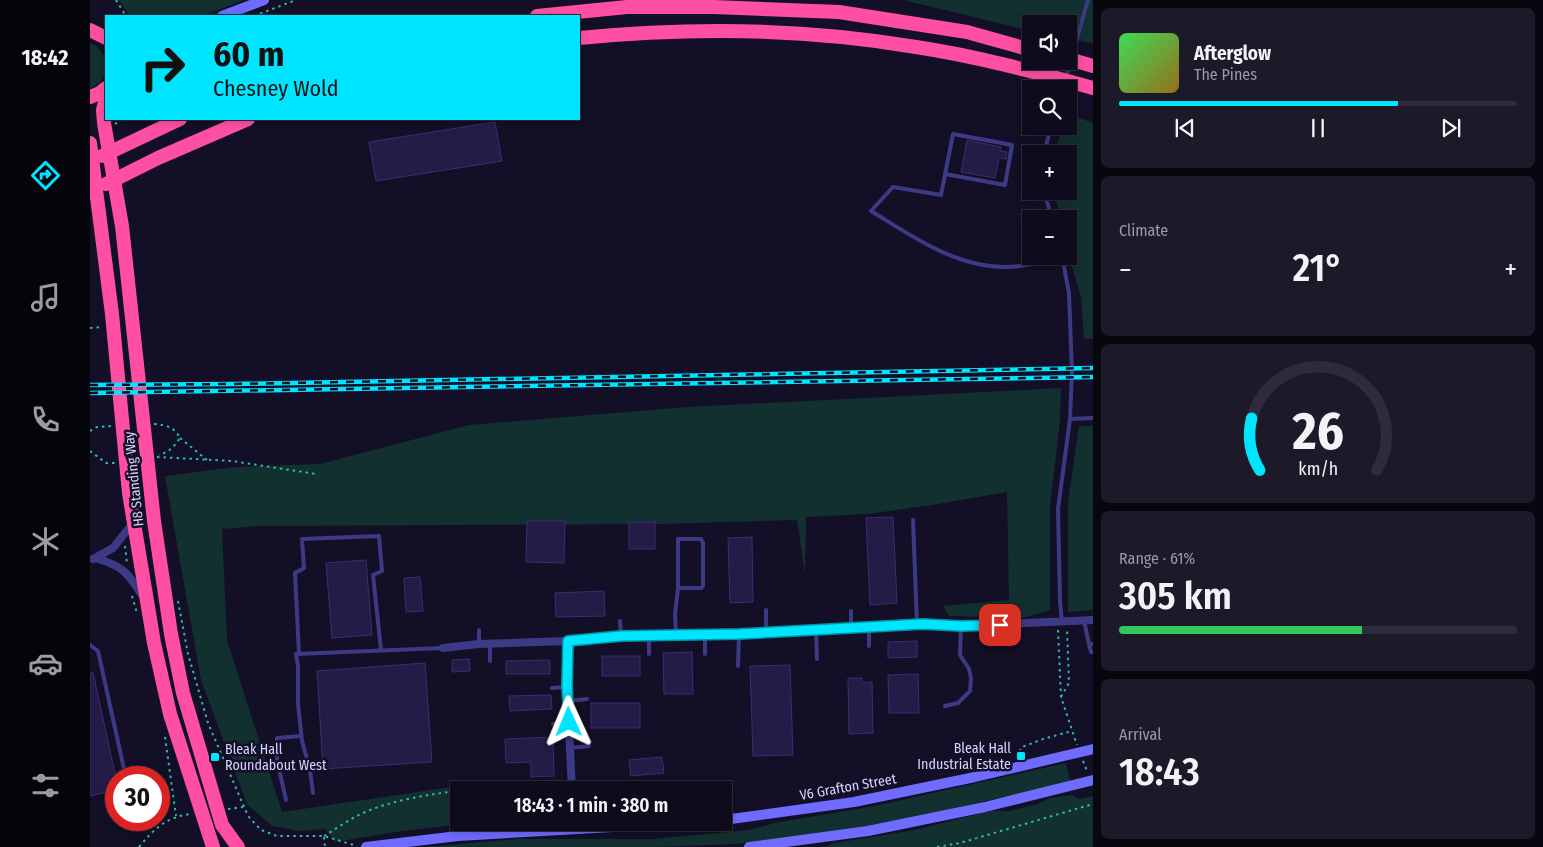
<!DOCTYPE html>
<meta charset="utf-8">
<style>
:root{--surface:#0e0b1c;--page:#1c1929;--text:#f1f3f6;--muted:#9b9ba3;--line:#2e2b3b;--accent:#00e5ff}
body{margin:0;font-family:"Fira Sans Condensed",sans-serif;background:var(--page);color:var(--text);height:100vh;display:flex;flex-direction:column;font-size:19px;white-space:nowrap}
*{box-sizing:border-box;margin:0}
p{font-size:16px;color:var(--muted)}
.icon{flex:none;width:28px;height:28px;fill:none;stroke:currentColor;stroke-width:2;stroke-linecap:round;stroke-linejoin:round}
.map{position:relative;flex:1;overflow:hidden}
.sheet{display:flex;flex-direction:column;gap:8px;padding:8px;background:#08060f;width:450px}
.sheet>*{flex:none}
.guide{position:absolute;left:15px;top:15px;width:475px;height:105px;border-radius:0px;box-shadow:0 2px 8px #0003,0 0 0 1px var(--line);background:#00e5ff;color:#111;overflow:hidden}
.fabs{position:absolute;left:932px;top:15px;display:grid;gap:10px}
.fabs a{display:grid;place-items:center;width:55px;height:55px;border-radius:0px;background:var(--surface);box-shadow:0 2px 8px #0003,0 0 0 1px var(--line);font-size:25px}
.speed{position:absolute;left:15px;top:766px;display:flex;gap:10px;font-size:25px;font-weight:700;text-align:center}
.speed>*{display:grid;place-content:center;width:65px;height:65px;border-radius:50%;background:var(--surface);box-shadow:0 2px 8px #0003,0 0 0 1px var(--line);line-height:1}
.speed .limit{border:8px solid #d22;background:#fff;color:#111}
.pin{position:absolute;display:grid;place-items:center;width:42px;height:42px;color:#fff;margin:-21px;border-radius:10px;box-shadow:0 2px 8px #0006}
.me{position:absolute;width:55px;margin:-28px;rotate:359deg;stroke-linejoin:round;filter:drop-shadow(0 0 4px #0008)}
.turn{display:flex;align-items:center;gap:18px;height:105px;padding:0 25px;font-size:22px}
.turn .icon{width:65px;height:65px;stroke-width:2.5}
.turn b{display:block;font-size:35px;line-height:42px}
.big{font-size:38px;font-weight:600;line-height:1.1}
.sheet .widget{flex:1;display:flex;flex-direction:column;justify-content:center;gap:8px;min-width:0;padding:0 18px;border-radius:8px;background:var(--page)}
.sheet .dial{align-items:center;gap:0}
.dial svg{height:130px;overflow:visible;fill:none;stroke:var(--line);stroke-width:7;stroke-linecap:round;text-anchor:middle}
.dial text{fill:var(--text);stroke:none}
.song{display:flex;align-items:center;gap:15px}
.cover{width:60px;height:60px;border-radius:8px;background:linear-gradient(135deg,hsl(130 70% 55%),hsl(40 70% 35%))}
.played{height:5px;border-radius:2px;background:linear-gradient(90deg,var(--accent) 70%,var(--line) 70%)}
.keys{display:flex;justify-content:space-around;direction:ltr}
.heat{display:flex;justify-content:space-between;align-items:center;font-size:28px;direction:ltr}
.charge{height:8px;border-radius:4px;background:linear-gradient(90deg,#34c759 61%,var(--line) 0)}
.trip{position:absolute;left:360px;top:781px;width:282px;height:50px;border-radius:0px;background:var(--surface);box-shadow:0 2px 8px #0003,0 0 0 1px var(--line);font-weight:600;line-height:50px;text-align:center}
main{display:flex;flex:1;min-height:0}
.dock{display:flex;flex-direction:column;width:90px;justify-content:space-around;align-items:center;background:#06040b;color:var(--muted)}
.dock .icon{width:35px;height:35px}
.dock .on{color:var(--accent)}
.dock b{font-size:22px;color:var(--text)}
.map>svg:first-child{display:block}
</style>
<main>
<nav class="dock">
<b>18:42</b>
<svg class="icon on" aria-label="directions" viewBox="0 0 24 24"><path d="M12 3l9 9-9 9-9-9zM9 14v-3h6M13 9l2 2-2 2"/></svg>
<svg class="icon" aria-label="music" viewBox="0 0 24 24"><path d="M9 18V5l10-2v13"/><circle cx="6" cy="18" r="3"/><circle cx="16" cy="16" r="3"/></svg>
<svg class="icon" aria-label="phone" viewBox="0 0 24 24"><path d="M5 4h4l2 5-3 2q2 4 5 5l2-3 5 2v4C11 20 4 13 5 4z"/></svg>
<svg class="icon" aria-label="climate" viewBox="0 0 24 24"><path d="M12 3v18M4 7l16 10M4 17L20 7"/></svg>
<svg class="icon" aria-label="car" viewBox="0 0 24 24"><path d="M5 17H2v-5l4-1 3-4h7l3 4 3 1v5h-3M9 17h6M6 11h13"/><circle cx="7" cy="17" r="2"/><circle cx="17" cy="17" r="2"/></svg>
<svg class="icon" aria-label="filters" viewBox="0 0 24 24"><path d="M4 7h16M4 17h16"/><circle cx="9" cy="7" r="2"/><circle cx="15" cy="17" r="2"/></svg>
</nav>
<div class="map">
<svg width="1003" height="847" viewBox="0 0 1003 847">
<rect width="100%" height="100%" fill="#130f26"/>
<!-- green -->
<g fill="#12302f">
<polygon points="29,0 154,0 113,16 58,16 57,14 40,16"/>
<polygon points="813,0 1003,0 1003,43 979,39 979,24 941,24 941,31"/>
<path d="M0,43C21,51 22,81 0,88Z"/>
<polygon points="979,114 1003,123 1003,339 994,339 991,297 979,256 979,219 970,219 965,191 979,191 979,154 964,154 973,126 979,126"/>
<polygon points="971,388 970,421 960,506 960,610 933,618 859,616 853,606 919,600 917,492 842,505 778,514 716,517 715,575 707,520 570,524 168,526 132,529 137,640 192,812 354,788 473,783 471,790 369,790 369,822 382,823 305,832 245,842 235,829 209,831 182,826 157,804 111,680 75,476 145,467 230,464 379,425 597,407"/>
<polygon points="989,426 1003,426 1003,610 978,612 978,502"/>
<polygon points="976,763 980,782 794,824 646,844 564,847 335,847 426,839 562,839 659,830 689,822 785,806"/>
<polygon points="982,795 988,799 1003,796 1003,847 735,847 744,843 825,830 900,811 920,811 947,804 960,798"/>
</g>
<!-- building -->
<g fill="#241b47" stroke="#3b2d73">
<polygon points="405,122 412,161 286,181 279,142"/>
<polygon points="877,140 911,147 910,151 917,152 916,159 909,158 905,178 871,172"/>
<polygon points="803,517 807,603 780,605 776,518"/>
<polygon points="437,521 475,521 474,563 436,562"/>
<rect x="539" y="522" width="26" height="27"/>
<polygon points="662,537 663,602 640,603 638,538"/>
<polygon points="276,560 282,635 242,638 236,563"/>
<polygon points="330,577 333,611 316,612 314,578"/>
<polygon points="514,591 515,616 466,617 465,593"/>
<polygon points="827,641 827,657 798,658 798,642"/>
<polygon points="602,652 603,694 574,694 573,653"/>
<rect x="512" y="656" width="38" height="20"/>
<polygon points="379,659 380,671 362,672 362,660"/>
<polygon points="460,660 460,674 416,674 416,661"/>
<polygon points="335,663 342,762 233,769 227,671"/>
<polygon points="700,665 703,755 663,756 660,666"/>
<polygon points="0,673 3,673 26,778 26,790 0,796"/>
<polygon points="828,674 829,713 799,713 798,675"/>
<polygon points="758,678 772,678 772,683 782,682 783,733 759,734"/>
<polygon points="461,695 462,709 420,711 419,696"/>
<rect x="501" y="703" width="49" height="25"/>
<polygon points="463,737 464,776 441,777 441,762 416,763 415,739"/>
<polygon points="572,757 574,773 541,776 539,760"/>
</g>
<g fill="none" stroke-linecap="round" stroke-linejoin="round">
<!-- path -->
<g stroke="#2fb8b0" stroke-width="2" stroke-dasharray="2.5 4" stroke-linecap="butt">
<polyline points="26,0 36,16"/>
<polyline points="164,16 206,0"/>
<polyline points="25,124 33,119"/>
<polyline points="0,328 13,327"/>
<path d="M64,424C77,425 84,427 90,438C84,447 79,452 69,455"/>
<polyline points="0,431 7,427 22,426"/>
<polyline points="90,438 117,460"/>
<polyline points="0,451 16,463 26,463"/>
<polyline points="67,457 142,461 226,474"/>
<polyline points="35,546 37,564"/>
<polyline points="42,596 47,613"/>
<polyline points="88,601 98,654 118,723 158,816 171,830 187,836 234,836 267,846"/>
<polyline points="968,630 971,697 987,745"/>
<polyline points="971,697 979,683 977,629"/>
<polyline points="75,737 86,816"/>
<polyline points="926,757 932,747 953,739 982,731"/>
<polyline points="993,761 998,773"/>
<polyline points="382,790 474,782"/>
<polyline points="138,809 153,807"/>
<path d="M234,836C246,829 258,820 271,814C298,801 339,794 369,791"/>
<polyline points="234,837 235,847"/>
<path d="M49,847C64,829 76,817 101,814"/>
<polyline points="847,847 870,843 1003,804"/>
</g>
<!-- lane -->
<g stroke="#3d3a85" stroke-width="4">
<polyline points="976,77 998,0"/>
<polyline points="954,154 961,126"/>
<path d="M855,174L915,185L922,145L863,134L851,195L803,187L781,211C822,236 865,267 915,267C934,267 953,262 972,257"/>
<polyline points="954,191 962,219"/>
<polyline points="972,256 979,293 982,372 980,419 968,509 970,601 972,622"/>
<polyline points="980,419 1003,418"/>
<polyline points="823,520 827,625"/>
<polyline points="676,610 676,633"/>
<polyline points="530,621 531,636"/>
<polyline points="994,621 999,644 1003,644"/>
<polyline points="761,628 761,611"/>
<polyline points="389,630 389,644"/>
<polyline points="726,630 727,659"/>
<polyline points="586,634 585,614 588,588 588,539 611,539 613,543 613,586 611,588 588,588"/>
<polyline points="615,634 615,654"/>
<polyline points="999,644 1001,652 1003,652"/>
<polyline points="0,645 8,651 36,778"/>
<polyline points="779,646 779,627"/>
<polyline points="209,654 205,573 214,568 212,539 289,536 292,571 283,575 291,650"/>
<polyline points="559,654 559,636"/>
<polyline points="400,661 400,645"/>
<polyline points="648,666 649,634"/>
<polyline points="462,688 477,687"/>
<polyline points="478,701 497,699"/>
<polyline points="855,706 868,703 880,691 881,678 879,669 870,655 871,626"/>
<polyline points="463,724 479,722"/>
<polyline points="481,748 499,746"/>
<polyline points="223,793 220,770 212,741 208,704 208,666 206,654 353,648"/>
<polyline points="196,800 187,760 187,738 211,736"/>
</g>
<!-- street -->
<g stroke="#3d3a85" stroke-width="8">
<path d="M5,558C33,566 37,572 52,595"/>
<polyline points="3,559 23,548 43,523"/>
<polyline points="478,641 477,687 482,790"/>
<polyline points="353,648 389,644 478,641 531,636 649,634 833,624 871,626 1003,620"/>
</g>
<!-- secondary -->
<g stroke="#6f6bff" stroke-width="10">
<polyline points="132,16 174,0"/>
<polyline points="634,820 764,802 885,777 1003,749"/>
<polyline points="276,847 368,836 610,822"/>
<polyline points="659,847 778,831 895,807 1003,780"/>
</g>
<!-- highway -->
<g stroke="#ff4fa3" stroke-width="14">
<polyline points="447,16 537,7 623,7 749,12 877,32 941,50"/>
<polyline points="0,30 16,38"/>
<path d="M489,38C601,27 714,28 826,47C886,56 945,72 1003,88"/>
<polyline points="979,59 1003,66"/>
<polyline points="0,97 10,93 16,88"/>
<polyline points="16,98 13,110 14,123 32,226 64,521 81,634 93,693 132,825 148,847"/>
<polyline points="0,143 22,314 39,493 64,643 80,714 123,847"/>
<polyline points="12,156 90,119"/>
<polyline points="16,184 68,158 158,119"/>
</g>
<defs>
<g id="rail">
<polyline points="0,385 145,384 1003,368"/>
<polyline points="0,393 1003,377"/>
</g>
</defs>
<!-- rail casing -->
<use href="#rail" stroke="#00e5ff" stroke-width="4.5"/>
<!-- rail -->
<use href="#rail" stroke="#130f26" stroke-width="2.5" stroke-dasharray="8" stroke-linecap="butt"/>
</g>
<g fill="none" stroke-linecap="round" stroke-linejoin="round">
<defs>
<polyline id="route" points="479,722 477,686 478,641 531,636 649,634 833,624 871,626 910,625"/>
</defs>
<!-- route casing -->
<use href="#route" stroke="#0095a6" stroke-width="12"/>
<!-- route -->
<use href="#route" stroke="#00e5ff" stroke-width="9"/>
</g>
<!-- markers -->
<g fill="#00e5ff" stroke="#130f26" stroke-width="2">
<rect x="926" y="751" width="10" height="10" rx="2.5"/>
<rect x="120" y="752" width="10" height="10" rx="2.5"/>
</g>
<g text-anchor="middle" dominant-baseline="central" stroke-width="5" stroke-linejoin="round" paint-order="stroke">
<!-- street labels -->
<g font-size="14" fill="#d9d4ff" stroke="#130f26">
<text transform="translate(44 479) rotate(-96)">H8 Standing Way</text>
<text transform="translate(758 787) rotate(-10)">V6 Grafton Street</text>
</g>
<!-- poi labels -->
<g font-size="14" fill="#d9d4ff" stroke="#130f26" text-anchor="end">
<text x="921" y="748">Bleak Hall<tspan x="921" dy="16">Industrial Estate</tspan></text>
<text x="135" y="749" text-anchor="start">Bleak Hall<tspan x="135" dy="16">Roundabout West</tspan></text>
</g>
</g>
</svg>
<div class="fabs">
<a><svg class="icon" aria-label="sound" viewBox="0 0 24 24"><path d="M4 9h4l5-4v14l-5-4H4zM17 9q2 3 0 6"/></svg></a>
<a><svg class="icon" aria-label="search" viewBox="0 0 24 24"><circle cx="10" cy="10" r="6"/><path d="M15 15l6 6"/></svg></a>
<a>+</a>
<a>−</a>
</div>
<div class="speed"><div class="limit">30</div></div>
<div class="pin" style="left:910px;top:625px;background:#d93025"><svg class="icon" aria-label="arrive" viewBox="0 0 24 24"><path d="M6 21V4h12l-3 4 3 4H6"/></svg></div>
<svg class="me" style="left:479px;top:722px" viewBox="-20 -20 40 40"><path d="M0-17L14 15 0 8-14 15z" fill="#00e5ff" stroke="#fff" stroke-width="4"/></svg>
<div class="trip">18:43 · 1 min · 380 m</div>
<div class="guide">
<div class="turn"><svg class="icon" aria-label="right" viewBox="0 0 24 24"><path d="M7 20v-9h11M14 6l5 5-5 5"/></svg><div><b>60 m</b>Chesney Wold</div></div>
</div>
</div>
<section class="sheet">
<div class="widget">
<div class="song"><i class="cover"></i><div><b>Afterglow</b><p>The Pines</p></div></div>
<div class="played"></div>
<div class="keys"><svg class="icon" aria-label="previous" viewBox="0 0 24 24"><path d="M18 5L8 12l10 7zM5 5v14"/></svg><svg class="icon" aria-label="pause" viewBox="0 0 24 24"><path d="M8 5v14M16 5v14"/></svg><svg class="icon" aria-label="next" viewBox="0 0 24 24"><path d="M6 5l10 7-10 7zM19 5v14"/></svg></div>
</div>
<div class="widget"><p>Climate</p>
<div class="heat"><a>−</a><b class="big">21°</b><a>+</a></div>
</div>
<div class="widget dial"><svg viewBox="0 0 100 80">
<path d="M14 69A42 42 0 1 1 86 69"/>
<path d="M14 69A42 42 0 0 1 9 37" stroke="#00e5ff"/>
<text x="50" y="56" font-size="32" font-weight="700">26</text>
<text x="50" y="72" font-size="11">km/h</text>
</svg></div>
<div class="widget"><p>Range · 61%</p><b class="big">305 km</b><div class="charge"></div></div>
<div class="widget"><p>Arrival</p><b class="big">18:43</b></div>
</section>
</main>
